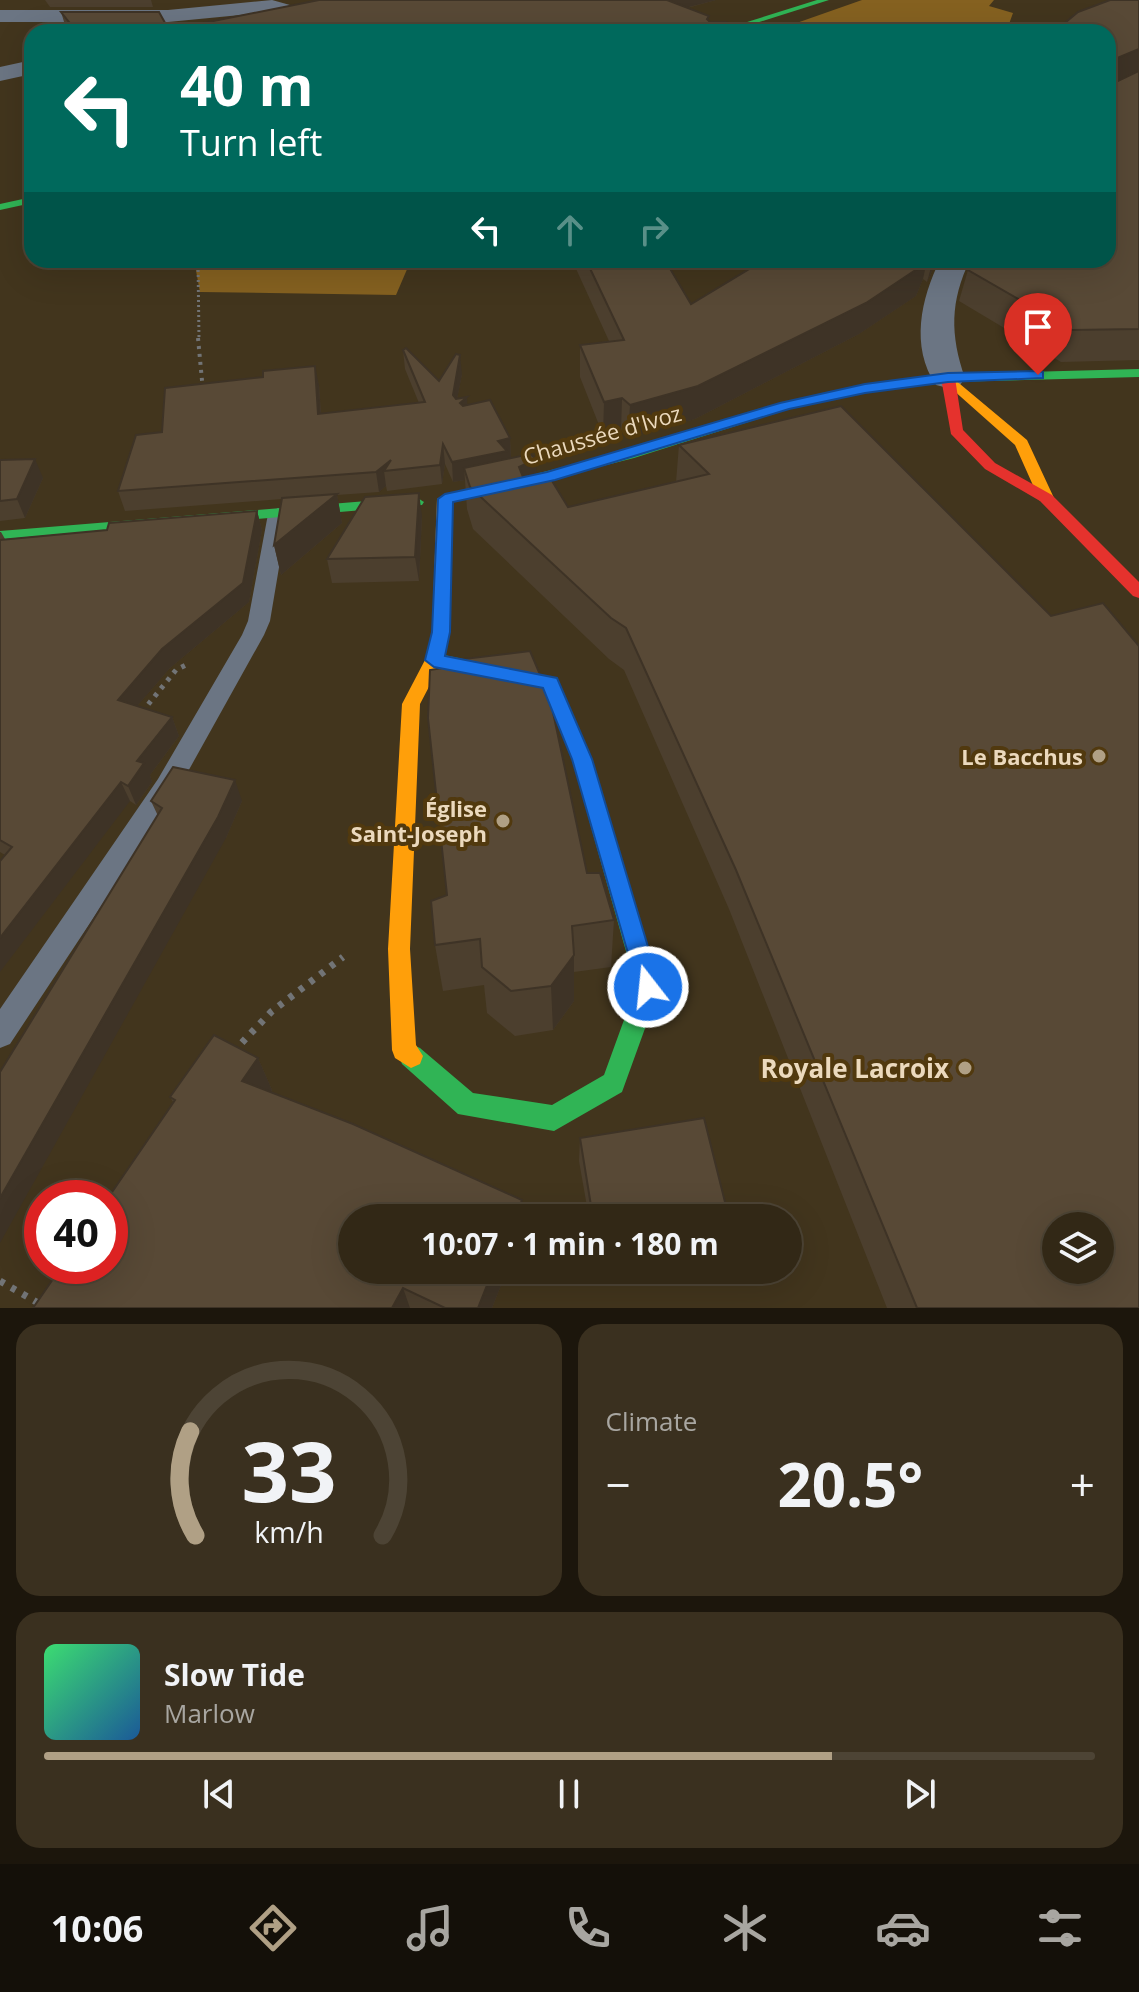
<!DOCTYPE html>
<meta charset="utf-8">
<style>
:root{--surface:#322816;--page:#3a301f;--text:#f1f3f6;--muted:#a8a6a1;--line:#4d4435;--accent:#b0a085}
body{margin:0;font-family:"Open Sans",sans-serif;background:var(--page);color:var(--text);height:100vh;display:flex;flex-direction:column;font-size:30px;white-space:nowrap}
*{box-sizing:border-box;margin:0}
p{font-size:26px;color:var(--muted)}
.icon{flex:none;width:44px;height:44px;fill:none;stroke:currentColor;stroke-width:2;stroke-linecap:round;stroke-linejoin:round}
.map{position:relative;height:1308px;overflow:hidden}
.sheet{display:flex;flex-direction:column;gap:16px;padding:16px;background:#1c160c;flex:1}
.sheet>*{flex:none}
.guide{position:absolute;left:24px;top:24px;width:1092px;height:244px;border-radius:24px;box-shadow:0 8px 32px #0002,0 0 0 2px var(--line);background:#00695c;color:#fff;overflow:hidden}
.fabs{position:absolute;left:1042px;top:1212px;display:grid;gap:16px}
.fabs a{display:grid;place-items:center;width:72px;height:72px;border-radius:50%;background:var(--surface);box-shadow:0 8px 32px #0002,0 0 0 2px var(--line);font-size:40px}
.speed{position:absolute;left:24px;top:1180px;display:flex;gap:16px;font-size:40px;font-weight:700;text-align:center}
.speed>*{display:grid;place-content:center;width:104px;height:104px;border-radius:50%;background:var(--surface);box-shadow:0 8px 32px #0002,0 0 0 2px var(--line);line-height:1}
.speed .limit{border:12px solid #d22;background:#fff;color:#111}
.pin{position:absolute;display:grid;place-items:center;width:68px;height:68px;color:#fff;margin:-82px -34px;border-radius:50% 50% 50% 0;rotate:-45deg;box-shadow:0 0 8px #0007}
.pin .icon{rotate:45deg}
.me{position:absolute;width:88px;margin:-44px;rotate:344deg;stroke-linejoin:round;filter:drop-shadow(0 0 6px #0008)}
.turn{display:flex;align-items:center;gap:28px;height:168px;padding:0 24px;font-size:36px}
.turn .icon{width:104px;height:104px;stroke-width:2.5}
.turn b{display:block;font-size:56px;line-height:68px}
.lanes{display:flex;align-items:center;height:76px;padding:0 24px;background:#0003;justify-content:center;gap:40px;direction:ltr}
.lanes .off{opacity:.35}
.big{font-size:60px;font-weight:700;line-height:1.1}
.sheet .card{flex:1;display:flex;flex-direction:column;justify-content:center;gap:12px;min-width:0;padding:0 28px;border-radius:24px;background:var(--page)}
.sheet .dial{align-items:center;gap:0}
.dial svg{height:208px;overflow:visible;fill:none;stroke:var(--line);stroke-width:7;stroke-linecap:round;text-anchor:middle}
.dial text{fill:var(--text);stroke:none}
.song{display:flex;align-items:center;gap:24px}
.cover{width:96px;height:96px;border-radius:12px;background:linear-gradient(135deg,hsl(140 70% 55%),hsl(210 70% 35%))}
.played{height:8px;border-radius:4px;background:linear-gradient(90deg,var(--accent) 75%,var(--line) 75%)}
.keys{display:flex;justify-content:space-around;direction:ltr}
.heat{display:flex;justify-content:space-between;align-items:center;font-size:44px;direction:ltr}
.sheet .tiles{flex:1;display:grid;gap:16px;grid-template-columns:1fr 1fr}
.card:last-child{grid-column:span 2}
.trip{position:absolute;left:338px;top:1204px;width:464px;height:80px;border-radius:40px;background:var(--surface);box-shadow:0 8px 32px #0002,0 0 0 2px var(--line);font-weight:700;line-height:80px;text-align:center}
.dock{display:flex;height:128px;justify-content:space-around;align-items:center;background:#141009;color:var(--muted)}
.dock .icon{width:56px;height:56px}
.dock .selected{color:var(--accent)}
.dock b{font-size:36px;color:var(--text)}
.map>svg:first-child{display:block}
</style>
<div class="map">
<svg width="1139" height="1308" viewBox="0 0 1139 1308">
<rect width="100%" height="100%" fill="#42351d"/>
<!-- forest -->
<g fill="#856120">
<polygon points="862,0 994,0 989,6 1013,13 1009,24 994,32 771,32"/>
<polygon points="194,260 411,260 396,295 200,292"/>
</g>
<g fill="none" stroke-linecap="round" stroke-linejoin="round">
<!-- path-far3 -->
<polyline stroke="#727476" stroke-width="3" stroke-dasharray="2 3" stroke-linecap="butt" points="198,260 199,340"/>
<!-- path-far2 -->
<polyline stroke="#727476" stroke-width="4" stroke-dasharray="3 5" stroke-linecap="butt" points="198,338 203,391"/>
<!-- path-far1 -->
<polyline stroke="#727476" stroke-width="5" stroke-dasharray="4 6" stroke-linecap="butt" points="142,712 176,670 190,663"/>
<!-- path -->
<g stroke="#727476" stroke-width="7" stroke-dasharray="5 8" stroke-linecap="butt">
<polyline points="233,1052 271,1012 343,957"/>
<polyline points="0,1281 47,1308"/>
</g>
<!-- lane -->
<polygon fill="#6b7583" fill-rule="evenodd" points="278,508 288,514 270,621 264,635 176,793 10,1044 0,1048 0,1009 158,779 242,635 248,621 268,514"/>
<!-- street -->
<g fill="#6b7583" fill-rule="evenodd">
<polygon points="272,0 290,5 293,9 283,15 271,12 168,22 0,22 0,10 168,10"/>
<polygon points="32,60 32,74 0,81 0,67"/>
<path d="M940,260H970C950,301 950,335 965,378L960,385L948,388L936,385C910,347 921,298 940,260Z"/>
</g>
<!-- fast -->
<g fill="#30b455" fill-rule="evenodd">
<polygon points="817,0 829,0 728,32 715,32"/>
<polygon points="32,197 32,203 0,210 0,204"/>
<polygon points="1139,369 1139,377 948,382 865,392 789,409 634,458 492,494 484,489 487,486 624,452 780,403 865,384 948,374"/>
<polygon points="416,497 424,502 422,505 0,541 0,531"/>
<polygon points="434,653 557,678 592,759 660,987 622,1092 554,1131 458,1114 402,1064 399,1056 402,1048 411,1044 420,1048 473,1093 552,1105 604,1075 636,987 572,759 543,688 428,665 425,660 428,655"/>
</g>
<!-- slow -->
<g fill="#ff9f0a" fill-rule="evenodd">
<polygon points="948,374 1027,440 1054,498 1052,501 1040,501 1015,445 943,381 943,375"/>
<polygon points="445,494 453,499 450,632 443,660 420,704 410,949 416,1045 423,1056 420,1064 411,1068 395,1058 392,1050 388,949 402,704 425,660 432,632 437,499"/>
</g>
<!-- jam -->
<polygon fill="#e5322d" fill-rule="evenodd" points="948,374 955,378 963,430 995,463 1052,495 1139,582 1139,598 1133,596 1040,501 985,469 951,434 941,378"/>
</g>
<!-- wall -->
<g fill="#4c3f2e">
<polygon points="45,0 151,0 153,7 50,7"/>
<polygon points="319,0 716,0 687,8 710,22 754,32 70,32 65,25 61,12 169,30"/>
<polygon points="1108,32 1139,70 1116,81 1139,71 1139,360 1061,362 959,301 968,270"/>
<polygon points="572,260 665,260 691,304 764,260 937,260 927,282 923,279 916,296 859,334 695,419 628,438 621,430 603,435 580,377 580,345 609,341"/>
<polygon points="403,350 439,381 462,374 457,399 510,438 511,458 568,507 676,482 679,445 841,406 1139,1308 887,1308 729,909 624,670 609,659 473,529 467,509 465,480 453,482 445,464 442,484 387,491 386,486 379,492 337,495 342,523 281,575 274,545 282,499 125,511 118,491 162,432 263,377 319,385 321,414 419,403 405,369"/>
<polygon points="0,460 43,478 25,518 0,521"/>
<polygon points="257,511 262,530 249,602 170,668 137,706 172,717 179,736 150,775 152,782 136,805 130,801 5,855 0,852 0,532 1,532 5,539 107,530"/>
<polygon points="422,516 419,581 332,583 327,559"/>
<polygon points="447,661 587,873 614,920 611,967 574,972 574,1001 553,1030 515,1036 487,1013 484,985 443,991 435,945 447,895"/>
<polygon points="151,801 242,801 226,838 158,816"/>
<polygon points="258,1058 272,1090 271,1092 507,1270 492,1308 33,1308 173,1102 170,1097"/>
<polygon points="580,1138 729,1218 589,1218 579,1161"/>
<polygon points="597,1270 661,1270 599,1281"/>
</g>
<!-- shaded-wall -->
<g fill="#3e3326">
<polygon points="667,0 716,0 666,13"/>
<polygon points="1139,49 1139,70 1108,85 1115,59"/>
<polygon points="925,260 927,260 923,279 916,296 859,334 695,419 628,438 630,405"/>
<polygon points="933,260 937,260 927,282"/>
<polygon points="460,355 462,374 454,415 453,395"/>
<polygon points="315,366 319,385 322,433 318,414"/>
<polygon points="467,397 468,417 460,403"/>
<polygon points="622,398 621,430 603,435 604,402"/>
<polygon points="510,438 511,458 464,468 465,480 453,482 452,462 498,441"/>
<polygon points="443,444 445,464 442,484 440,465"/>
<polygon points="35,459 43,478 25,518 17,499"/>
<polygon points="536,459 537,500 521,508 519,467"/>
<polygon points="391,460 384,471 386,486 379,492 376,472"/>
<polygon points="419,493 422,516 419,581 415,557"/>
<polygon points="337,494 342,523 281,575 274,545"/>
<polygon points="257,511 262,530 249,602 170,668 126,719 118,700"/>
<polygon points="172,717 179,736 150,775 152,782 136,805 128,786 137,761"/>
<polygon points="235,780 242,801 226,838 0,1243 0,1198"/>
<polygon points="121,782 130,801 0,972 0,938"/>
<polygon points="574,955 574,1001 553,1030 551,986"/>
<polygon points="258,1058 272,1090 257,1112 242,1081"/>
<polygon points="522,1200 523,1218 515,1218"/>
<polygon points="493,1270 507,1270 492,1308 478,1308"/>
<polygon points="403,1288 410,1308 392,1308"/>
</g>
<!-- building -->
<g fill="#584936" stroke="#3e3326" stroke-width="2" fill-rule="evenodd">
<polygon points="319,0 668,0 667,0 709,16 707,19 710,22 726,22 754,32 77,32 61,12 159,12 169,30"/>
<polygon points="1110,0 1139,0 1139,49 1115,59 1114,80 1118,81 1139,71 1139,329 1072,330 968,270 971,260 1108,260 1108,32 1054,32 1078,12"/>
<polygon points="586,260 665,260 691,304 764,260 925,260 923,265 866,303 698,386 630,405 622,398 604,402 580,345 624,340"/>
<polygon points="406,348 439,381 456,354 460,355 453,395 456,399 467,397 460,403 463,406 490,400 510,438 498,441 507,451 452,462 443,444 440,465 384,471 391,460 376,472 118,491 136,435 162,432 165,388 263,377 263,371 315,366 318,414 425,402 403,350"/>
<path d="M841,406L1051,616L1103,603L1139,646V1308H917L736,870L626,628L611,618L470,487L464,468L530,454L536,459L519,467L525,482L549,476L568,507L709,474L679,445ZM1056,1226H1100V1270H1056Z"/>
<polygon points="35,459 17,499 0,501 0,460"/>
<polygon points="419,493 415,557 327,559 365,497"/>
<polygon points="337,494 274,545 282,498"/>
<polygon points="257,511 243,583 162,649 118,700 172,717 137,761 144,763 128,786 121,782 0,938 0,861 12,847 0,840 0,540 107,530 109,523"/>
<polygon points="530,651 550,698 587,873 600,873 614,920 572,926 574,955 551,986 511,991 482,967 480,939 435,945 431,901 447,895 428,718 430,670 449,667 447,661"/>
<polygon points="173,767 235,780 218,817 0,1198 0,1072 162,808 151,801"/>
<polygon points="214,1035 258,1058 242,1081 353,1124 522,1200 515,1218 352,1218 352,1270 493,1270 478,1308 445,1308 403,1288 392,1308 33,1308 62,1266 110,1266 110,1198 108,1198 175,1100 170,1097"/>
<polygon points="704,1118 729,1218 593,1218 580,1138"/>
</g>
<!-- route -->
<polygon fill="#1a73e8" stroke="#114b97" stroke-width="2" points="1038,371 1043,372 1043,378 948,382 865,393 789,409 555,480 453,502 450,632 445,656 557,678 592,759 660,987 657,995 648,998 640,995 572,759 543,688 434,667 425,660 432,632 438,499 445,494 547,472 780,403 865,384 948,373"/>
<!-- markers -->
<g fill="#b0a085" stroke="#51390e" stroke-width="3">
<circle cx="1099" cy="756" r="8"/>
<circle cx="503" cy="821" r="8"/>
<circle cx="965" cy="1068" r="8"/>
</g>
<g text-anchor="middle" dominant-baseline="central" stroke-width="8" stroke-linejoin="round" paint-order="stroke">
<!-- street labels -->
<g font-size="22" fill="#ebd9bd" stroke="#51390e">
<text transform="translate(602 434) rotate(-16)">Chaussée d'Ivoz</text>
</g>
<!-- poi labels -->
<g font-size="22" font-weight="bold" fill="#ebd9bd" stroke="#51390e" text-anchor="end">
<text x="1083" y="756">Le Bacchus</text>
<text x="487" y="808">Église<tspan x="487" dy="25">Saint-Joseph</tspan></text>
</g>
<!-- near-poi labels -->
<g font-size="26" font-weight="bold" fill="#ebd9bd" stroke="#51390e" text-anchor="end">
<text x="949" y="1068">Royale Lacroix</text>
</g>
</g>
</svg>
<div class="fabs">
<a><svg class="icon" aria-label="layers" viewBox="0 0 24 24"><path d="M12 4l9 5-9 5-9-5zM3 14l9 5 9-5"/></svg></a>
</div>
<div class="speed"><div class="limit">40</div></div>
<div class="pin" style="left:1038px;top:375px;background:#d93025"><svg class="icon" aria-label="arrive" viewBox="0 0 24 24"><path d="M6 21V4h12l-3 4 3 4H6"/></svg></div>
<svg class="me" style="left:648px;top:987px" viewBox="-20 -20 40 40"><circle r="17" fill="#1a73e8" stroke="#fff" stroke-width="3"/><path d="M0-11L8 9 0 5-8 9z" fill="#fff"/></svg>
<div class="trip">10:07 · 1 min · 180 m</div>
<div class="guide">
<div class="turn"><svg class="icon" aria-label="left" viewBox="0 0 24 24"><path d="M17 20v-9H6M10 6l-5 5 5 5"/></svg><div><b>40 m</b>Turn left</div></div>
<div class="lanes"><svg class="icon" aria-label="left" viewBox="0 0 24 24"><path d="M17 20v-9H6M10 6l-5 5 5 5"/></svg><svg class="icon off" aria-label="ahead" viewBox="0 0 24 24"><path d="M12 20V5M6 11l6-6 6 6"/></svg><svg class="icon off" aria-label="right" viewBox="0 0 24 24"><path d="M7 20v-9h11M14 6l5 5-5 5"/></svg></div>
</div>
</div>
<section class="sheet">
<div class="tiles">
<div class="card dial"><svg viewBox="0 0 100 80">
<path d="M14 69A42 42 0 1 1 86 69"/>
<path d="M14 69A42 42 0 0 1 12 29" stroke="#b0a085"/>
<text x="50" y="56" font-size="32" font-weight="700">33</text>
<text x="50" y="72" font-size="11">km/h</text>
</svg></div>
<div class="card"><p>Climate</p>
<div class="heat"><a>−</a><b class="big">20.5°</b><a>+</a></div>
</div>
<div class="card">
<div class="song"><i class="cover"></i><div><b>Slow Tide</b><p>Marlow</p></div></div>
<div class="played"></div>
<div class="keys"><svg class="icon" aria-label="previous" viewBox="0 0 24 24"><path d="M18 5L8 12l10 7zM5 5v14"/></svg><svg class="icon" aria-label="pause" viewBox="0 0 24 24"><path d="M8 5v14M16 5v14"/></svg><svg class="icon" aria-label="next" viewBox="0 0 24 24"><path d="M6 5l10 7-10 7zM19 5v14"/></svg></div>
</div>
</div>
</section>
<nav class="dock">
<b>10:06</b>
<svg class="icon selected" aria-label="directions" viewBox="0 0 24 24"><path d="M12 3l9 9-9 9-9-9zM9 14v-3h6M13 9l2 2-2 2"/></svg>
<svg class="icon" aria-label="music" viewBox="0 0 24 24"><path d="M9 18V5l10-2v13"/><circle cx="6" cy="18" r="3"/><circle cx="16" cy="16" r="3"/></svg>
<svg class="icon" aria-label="phone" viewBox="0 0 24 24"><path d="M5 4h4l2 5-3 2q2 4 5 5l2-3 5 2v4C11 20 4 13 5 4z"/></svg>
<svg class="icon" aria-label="climate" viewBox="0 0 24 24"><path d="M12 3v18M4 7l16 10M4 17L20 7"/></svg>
<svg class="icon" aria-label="car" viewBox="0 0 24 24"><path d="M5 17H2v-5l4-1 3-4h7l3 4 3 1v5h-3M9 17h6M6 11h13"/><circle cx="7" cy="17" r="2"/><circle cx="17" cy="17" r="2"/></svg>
<svg class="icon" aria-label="filters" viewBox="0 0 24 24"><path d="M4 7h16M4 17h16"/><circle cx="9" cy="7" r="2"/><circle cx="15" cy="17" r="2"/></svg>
</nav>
